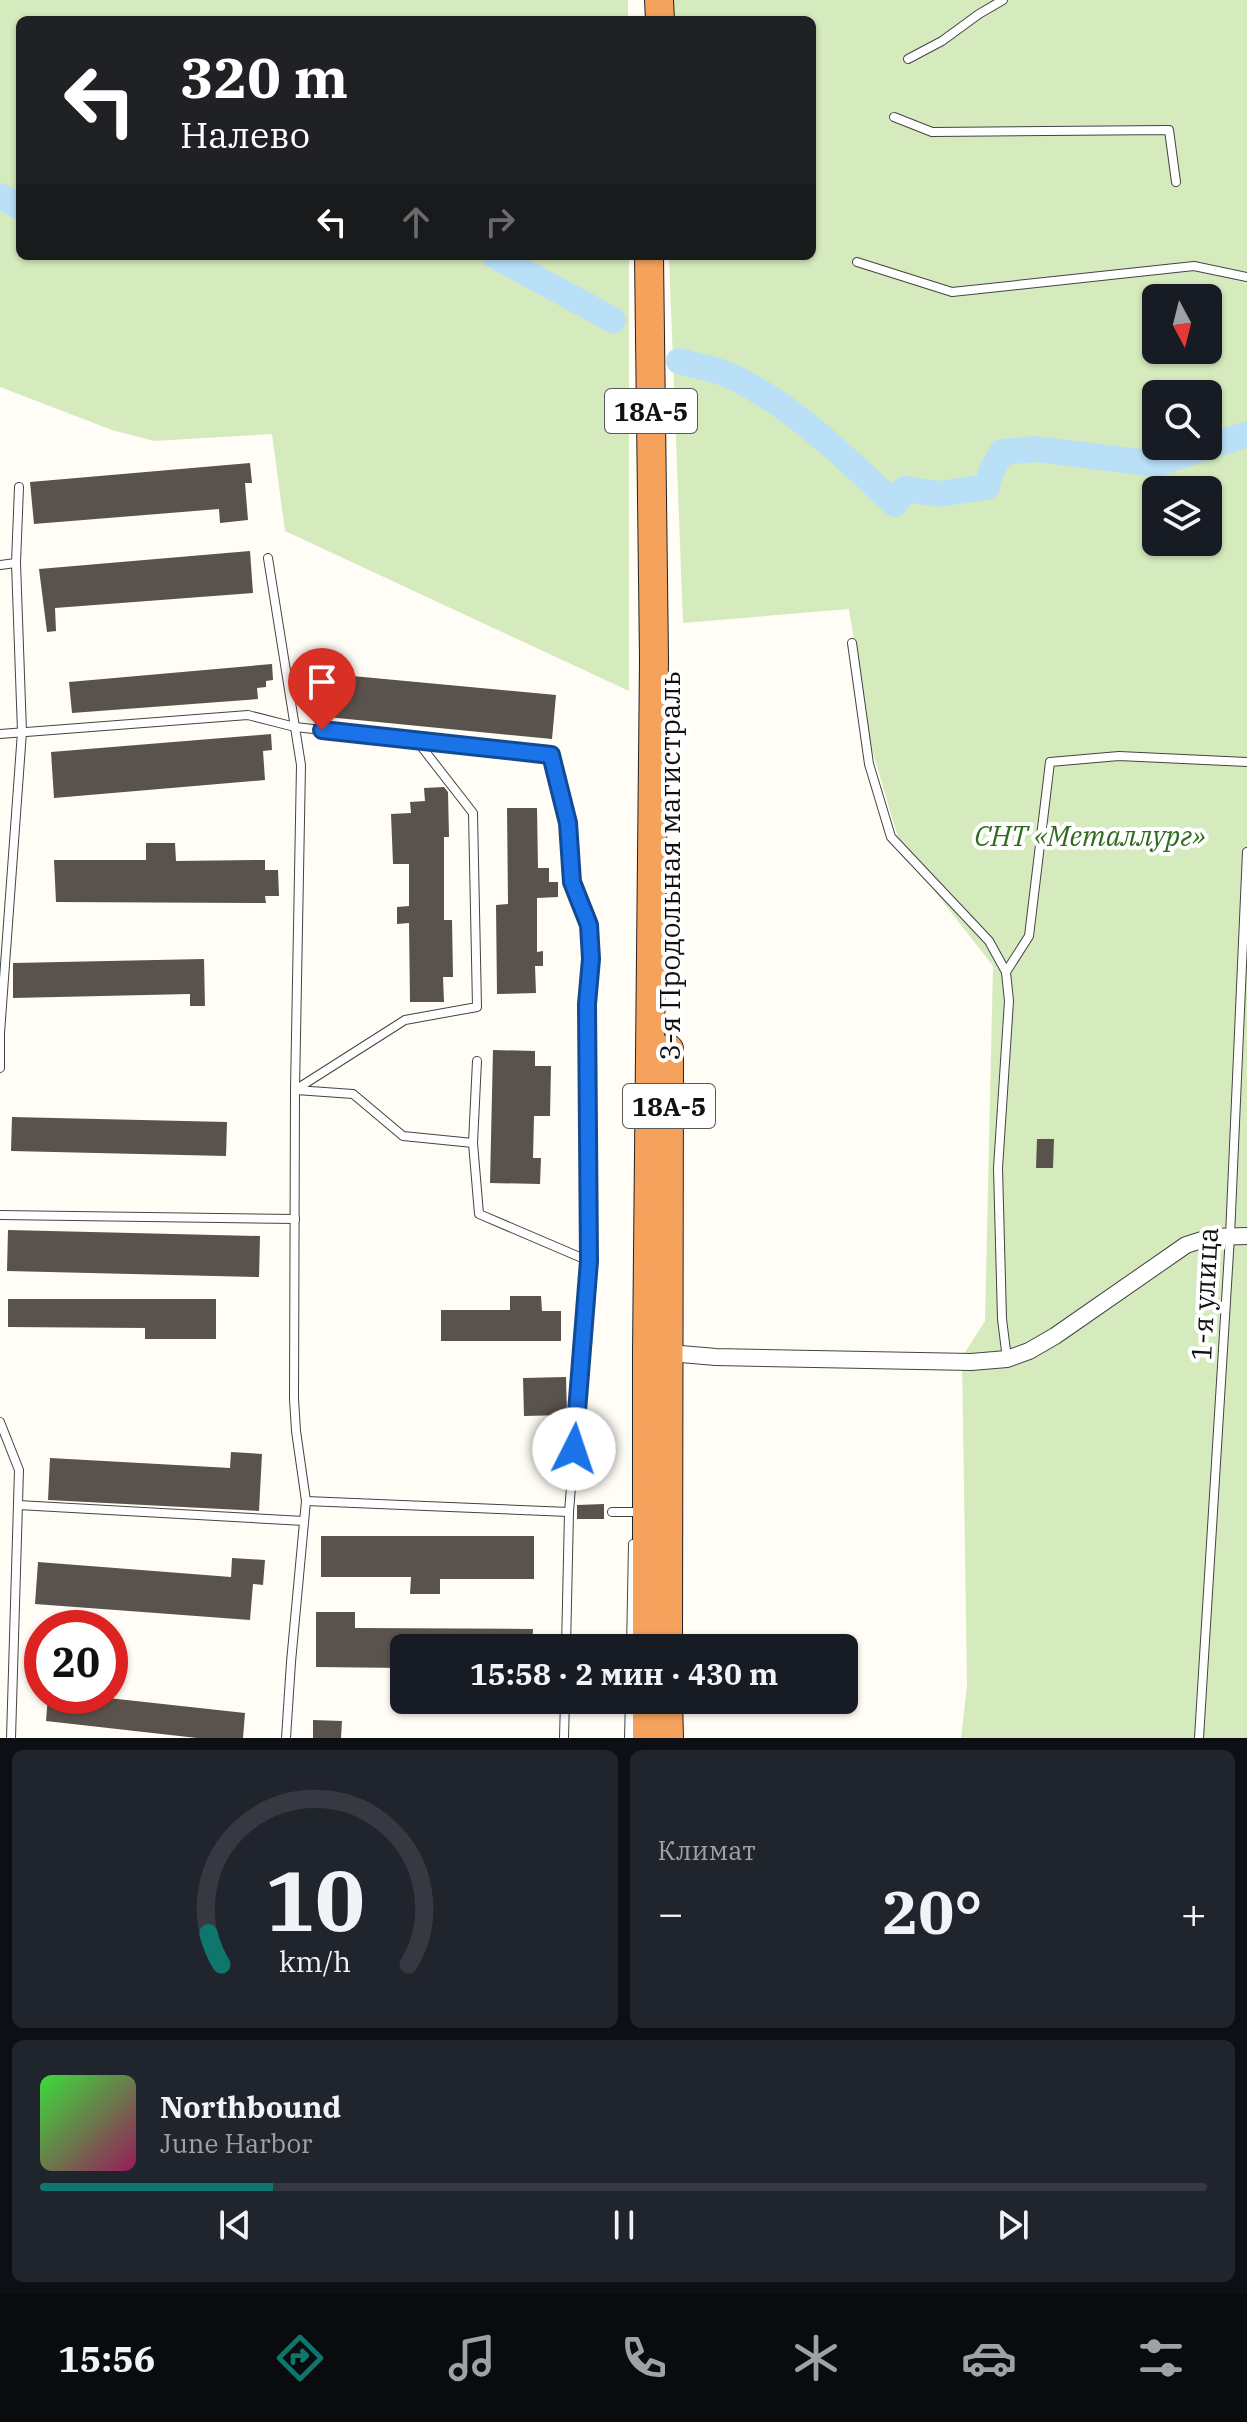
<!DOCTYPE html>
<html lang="ru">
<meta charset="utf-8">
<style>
:root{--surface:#171b24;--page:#20242c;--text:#f1f3f6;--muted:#9ea1a6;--line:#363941;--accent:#0f766e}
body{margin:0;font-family:"IBM Plex Serif",serif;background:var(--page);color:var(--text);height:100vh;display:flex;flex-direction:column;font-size:30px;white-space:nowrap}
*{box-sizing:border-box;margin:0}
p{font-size:26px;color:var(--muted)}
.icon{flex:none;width:44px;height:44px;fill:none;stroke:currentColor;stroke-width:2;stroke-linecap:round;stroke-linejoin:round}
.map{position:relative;height:1738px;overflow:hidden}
.sheet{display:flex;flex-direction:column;gap:12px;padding:12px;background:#0d0f14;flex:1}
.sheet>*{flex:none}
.banner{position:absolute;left:16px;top:16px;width:800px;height:244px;border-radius:12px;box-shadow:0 2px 6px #0004;background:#202124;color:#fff;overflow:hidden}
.needle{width:52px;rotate:173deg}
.tools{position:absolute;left:1142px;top:284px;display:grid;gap:16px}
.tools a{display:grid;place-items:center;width:80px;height:80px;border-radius:12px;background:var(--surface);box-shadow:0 2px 6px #0004;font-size:40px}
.speed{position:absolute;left:24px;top:1610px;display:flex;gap:16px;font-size:40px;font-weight:700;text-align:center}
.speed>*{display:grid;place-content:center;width:104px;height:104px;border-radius:50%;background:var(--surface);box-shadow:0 2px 6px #0004;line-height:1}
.speed .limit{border:12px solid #d22;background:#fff;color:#111}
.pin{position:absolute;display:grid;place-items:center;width:68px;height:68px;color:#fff;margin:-82px -34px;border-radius:50% 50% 50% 0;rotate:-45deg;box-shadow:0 0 8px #0007}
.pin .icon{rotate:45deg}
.me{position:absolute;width:88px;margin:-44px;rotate:4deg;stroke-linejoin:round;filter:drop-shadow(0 0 6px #0008)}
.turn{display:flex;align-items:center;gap:28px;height:168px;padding:0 32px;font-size:36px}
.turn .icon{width:104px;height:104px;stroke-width:2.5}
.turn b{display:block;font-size:56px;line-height:68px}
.lanes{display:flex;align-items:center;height:76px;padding:0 32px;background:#0003;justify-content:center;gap:40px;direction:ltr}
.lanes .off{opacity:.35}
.big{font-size:60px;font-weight:700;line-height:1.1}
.sheet .card{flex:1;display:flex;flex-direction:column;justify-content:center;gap:12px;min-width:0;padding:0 28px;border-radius:12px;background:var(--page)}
.sheet .dial{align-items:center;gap:0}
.dial svg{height:208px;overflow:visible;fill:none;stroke:var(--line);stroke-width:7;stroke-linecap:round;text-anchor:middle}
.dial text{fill:var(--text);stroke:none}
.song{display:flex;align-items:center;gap:24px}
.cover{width:96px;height:96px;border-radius:12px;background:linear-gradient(135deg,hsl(120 70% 55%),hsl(330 70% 35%))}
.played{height:8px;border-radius:4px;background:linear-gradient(90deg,var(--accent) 20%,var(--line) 20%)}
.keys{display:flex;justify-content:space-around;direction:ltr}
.heat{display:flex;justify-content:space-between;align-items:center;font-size:44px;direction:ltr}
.sheet .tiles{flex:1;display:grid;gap:12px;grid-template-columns:1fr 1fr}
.card:last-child{grid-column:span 2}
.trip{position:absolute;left:390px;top:1634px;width:468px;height:80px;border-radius:12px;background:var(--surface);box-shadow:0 2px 6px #0004;font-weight:700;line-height:80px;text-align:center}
.tab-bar{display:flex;height:128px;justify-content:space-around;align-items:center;background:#090b0e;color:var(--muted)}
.tab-bar .icon{width:56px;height:56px}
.tab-bar .active{color:var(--accent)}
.tab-bar b{font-size:36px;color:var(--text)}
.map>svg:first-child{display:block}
</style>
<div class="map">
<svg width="1247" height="1738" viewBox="0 0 1247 1738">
<rect width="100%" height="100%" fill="#fffdf5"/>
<!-- green -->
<g fill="#d5ebbd" fill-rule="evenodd">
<polygon points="0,0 628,0 628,20 20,20 20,256 629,256 629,691 285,531 272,434 154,441 112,430 0,387"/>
<path d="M664,0H1247V1738H961L967,1685L962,1357L985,1321L993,966L901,848L871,746L849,609L683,623L669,256H812V20H664ZM1156,298H1208V350H1156ZM1156,394H1208V446H1156ZM1156,490H1208V542H1156Z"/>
</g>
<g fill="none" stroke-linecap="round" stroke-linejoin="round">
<!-- river -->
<g stroke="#b9e0f7" stroke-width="26">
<polyline points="0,196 20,207"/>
<polyline points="495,256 613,320"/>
<path d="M679,361C696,366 717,369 733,377C795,407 845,458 895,504L905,489L938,494L987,487L991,472L1002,452L1036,449L1156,464L1247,434"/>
</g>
</g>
<!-- building -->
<g fill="#5a524d">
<polygon points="250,463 252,483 245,483 248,520 220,523 219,509 34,524 30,482"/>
<polygon points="250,551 253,593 55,608 56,631 47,632 39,569"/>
<polygon points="272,664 273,680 266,681 266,687 257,688 258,699 72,713 69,682"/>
<polygon points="331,674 556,695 552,739 327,717"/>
<polygon points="271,734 272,750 263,751 265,780 54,798 51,752"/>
<polygon points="444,787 448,792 449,837 444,837 444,920 452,920 453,977 443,977 444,1002 410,1002 409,923 397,924 397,907 409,906 409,864 393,864 391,814 411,813 410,802 425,801 424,788"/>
<polygon points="507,808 537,808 538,868 549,868 549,882 558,882 558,897 537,898 537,952 543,951 543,966 535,966 536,993 497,994 496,905 508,904"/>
<polygon points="146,843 175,843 176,861 265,860 265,870 278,870 279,896 265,896 266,903 56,902 54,860 146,860"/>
<polygon points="204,959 205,1006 190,1006 190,994 13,998 13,963"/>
<polygon points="493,1050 535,1051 535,1066 551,1066 550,1116 534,1116 533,1158 541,1158 540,1184 490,1183"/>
<polygon points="12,1117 227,1122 226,1156 11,1151"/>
<polygon points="1037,1139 1054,1139 1053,1168 1036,1168"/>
<polygon points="8,1230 260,1236 259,1277 7,1271"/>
<polygon points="510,1296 541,1296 542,1311 561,1311 561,1341 441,1341 441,1310 510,1310"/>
<polygon points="8,1299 216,1299 216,1339 145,1339 145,1328 8,1327"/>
<polygon points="566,1377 567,1415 524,1416 523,1378"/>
<polygon points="231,1452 262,1454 259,1511 48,1500 50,1458 230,1468"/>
<polygon points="604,1504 604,1519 577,1519 577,1505"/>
<polygon points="321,1536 534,1536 534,1579 440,1579 440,1594 410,1594 411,1577 321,1577"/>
<polygon points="232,1558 265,1560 263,1585 253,1584 250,1620 35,1604 38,1562 231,1577"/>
<polygon points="316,1612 355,1612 355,1628 533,1629 532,1648 404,1648 404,1668 316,1667"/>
<polygon points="48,1696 90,1696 245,1713 243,1738 197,1738 46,1721"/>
<polygon points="313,1720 342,1721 341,1738 313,1738"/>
</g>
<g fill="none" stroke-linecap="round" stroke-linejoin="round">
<defs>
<g id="lane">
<polyline points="908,59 942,41 979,14 1003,0"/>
<polyline points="894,117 932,132 1169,130 1176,182"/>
<polyline points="857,262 952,292 1194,266 1247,277"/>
<polyline points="268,558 301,765 295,1090 294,1399 296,1431 306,1501 291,1662 286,1738"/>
<polyline points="0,565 16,563"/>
<polyline points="852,643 869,764 891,837 989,941 1006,972"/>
<polyline points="0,734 248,715 295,727 551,755 568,823 572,882 589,925 591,959 587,1004 589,1261 569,1512 566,1648"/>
<polyline points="477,1061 473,1143 479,1214 589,1261"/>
<polyline points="0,1068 0,1033 22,732 16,563 19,487"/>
<polyline points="295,1090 405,1020 477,1007 473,813 417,741"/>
<polyline points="296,1090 353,1094 403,1136 473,1143"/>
<polyline points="0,1215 295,1219"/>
<polyline points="1007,1359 1002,1319 998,1168 1009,1001 1006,972 1029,936 1050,762 1119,756 1247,762"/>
<polyline points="0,1422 19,1470 11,1738"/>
<polyline points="306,1501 569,1512"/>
<polyline points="18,1505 304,1521"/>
<polyline points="612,1512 634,1512"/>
<polyline points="631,1648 633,1544"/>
<polyline points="564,1738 565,1700"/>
<polyline points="629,1738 630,1700"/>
<polyline points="1199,1738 1230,1236 1247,852"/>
</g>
<polyline id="street" points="669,1353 716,1357 971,1362 1007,1359 1029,1351 1055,1336 1186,1245 1211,1237 1247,1236"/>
<g id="highway">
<polyline points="659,0 660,20"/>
<polyline points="647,1648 647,1352 654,659 649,256"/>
<polyline points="668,1648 669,1049"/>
<polyline points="647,1700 647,1738"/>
<polyline points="668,1700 669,1738"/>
</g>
</defs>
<!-- lane casing -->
<use href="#lane" stroke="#444" stroke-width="10"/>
<!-- street casing -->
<use href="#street" stroke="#444" stroke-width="18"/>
<!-- highway casing -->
<use href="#highway" stroke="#222" stroke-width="30"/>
<!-- lane -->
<use href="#lane" stroke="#fff" stroke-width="8"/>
<!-- street -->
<use href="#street" stroke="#fff" stroke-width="16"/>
<!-- highway -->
<use href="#highway" stroke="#f5a25d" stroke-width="28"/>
</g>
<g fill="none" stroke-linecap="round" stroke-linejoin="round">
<defs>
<polyline id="route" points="322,730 551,755 568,823 572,882 589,925 591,959 587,1004 589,1261 574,1449"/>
</defs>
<!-- route casing -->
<use href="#route" stroke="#114b97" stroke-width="20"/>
<!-- route -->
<use href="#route" stroke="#1a73e8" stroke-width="14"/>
</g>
<g text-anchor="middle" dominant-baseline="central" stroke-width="8" stroke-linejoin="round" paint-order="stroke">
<!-- shield labels -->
<g fill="#fff" stroke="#585858" stroke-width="2">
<rect x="605" y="389" width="92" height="44" rx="6"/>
<rect x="623" y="1084" width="92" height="44" rx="6"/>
</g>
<g font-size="26" font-weight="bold" fill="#111">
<text x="651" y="411">18А-5</text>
<text x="669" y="1106">18А-5</text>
</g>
<!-- park labels -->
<g font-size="28" font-style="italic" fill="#2f6b1f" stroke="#fff">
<text x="1090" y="835">СНТ «Металлург»</text>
</g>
<!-- street labels -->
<g font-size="28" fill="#111" stroke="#fff">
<text transform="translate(669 866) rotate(-90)">3-я Продольная магистраль</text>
<text transform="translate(1204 1294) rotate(-87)">1-я улица</text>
</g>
</g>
</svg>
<div class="tools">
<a><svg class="needle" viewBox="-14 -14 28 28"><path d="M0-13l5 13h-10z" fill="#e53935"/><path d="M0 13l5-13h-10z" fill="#9ea1a6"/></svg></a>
<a><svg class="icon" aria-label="search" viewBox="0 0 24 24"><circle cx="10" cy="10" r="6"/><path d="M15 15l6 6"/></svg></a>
<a><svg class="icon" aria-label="layers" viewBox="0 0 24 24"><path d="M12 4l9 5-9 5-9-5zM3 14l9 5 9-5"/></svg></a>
</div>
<div class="speed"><div class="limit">20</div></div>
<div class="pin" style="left:322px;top:730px;background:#d93025"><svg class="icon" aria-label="arrive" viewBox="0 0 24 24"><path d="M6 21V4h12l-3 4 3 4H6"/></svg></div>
<svg class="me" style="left:574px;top:1449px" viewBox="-20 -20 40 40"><circle r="19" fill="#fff"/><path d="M0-13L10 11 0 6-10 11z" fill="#1a73e8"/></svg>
<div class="trip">15:58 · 2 мин · 430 m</div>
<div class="banner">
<div class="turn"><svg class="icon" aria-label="left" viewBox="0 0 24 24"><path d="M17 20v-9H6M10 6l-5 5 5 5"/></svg><div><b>320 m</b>Налево</div></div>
<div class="lanes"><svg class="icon" aria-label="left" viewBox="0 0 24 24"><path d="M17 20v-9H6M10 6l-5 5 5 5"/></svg><svg class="icon off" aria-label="ahead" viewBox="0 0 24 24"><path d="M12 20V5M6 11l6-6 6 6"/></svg><svg class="icon off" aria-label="right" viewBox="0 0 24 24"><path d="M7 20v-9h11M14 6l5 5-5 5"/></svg></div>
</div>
</div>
<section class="sheet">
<div class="tiles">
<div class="card dial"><svg viewBox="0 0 100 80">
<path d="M14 69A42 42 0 1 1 86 69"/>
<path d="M14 69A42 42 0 0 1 9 57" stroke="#0f766e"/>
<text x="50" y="56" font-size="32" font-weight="700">10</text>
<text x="50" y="72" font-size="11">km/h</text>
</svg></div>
<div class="card"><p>Климат</p>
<div class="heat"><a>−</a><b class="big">20°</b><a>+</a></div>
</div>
<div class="card">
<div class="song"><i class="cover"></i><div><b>Northbound</b><p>June Harbor</p></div></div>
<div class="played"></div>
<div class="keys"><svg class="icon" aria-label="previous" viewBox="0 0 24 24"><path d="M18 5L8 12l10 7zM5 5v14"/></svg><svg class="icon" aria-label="pause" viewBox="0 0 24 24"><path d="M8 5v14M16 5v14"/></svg><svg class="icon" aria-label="next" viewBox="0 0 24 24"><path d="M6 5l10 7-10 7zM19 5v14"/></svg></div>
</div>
</div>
</section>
<nav class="tab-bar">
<b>15:56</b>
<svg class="icon active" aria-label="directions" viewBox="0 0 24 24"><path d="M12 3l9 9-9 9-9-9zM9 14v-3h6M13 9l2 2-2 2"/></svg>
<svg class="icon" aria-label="music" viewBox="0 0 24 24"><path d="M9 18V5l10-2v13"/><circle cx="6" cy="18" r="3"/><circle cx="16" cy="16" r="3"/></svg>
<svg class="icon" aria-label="phone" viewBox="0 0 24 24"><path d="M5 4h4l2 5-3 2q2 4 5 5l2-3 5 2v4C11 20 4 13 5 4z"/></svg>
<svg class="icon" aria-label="climate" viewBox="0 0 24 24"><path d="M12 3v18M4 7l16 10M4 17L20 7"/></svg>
<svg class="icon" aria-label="car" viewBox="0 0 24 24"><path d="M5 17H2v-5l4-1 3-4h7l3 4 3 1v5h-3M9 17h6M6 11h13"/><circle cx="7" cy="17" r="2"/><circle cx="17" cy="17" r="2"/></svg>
<svg class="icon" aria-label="filters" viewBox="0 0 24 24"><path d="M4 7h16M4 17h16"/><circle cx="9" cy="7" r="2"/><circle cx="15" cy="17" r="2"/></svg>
</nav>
